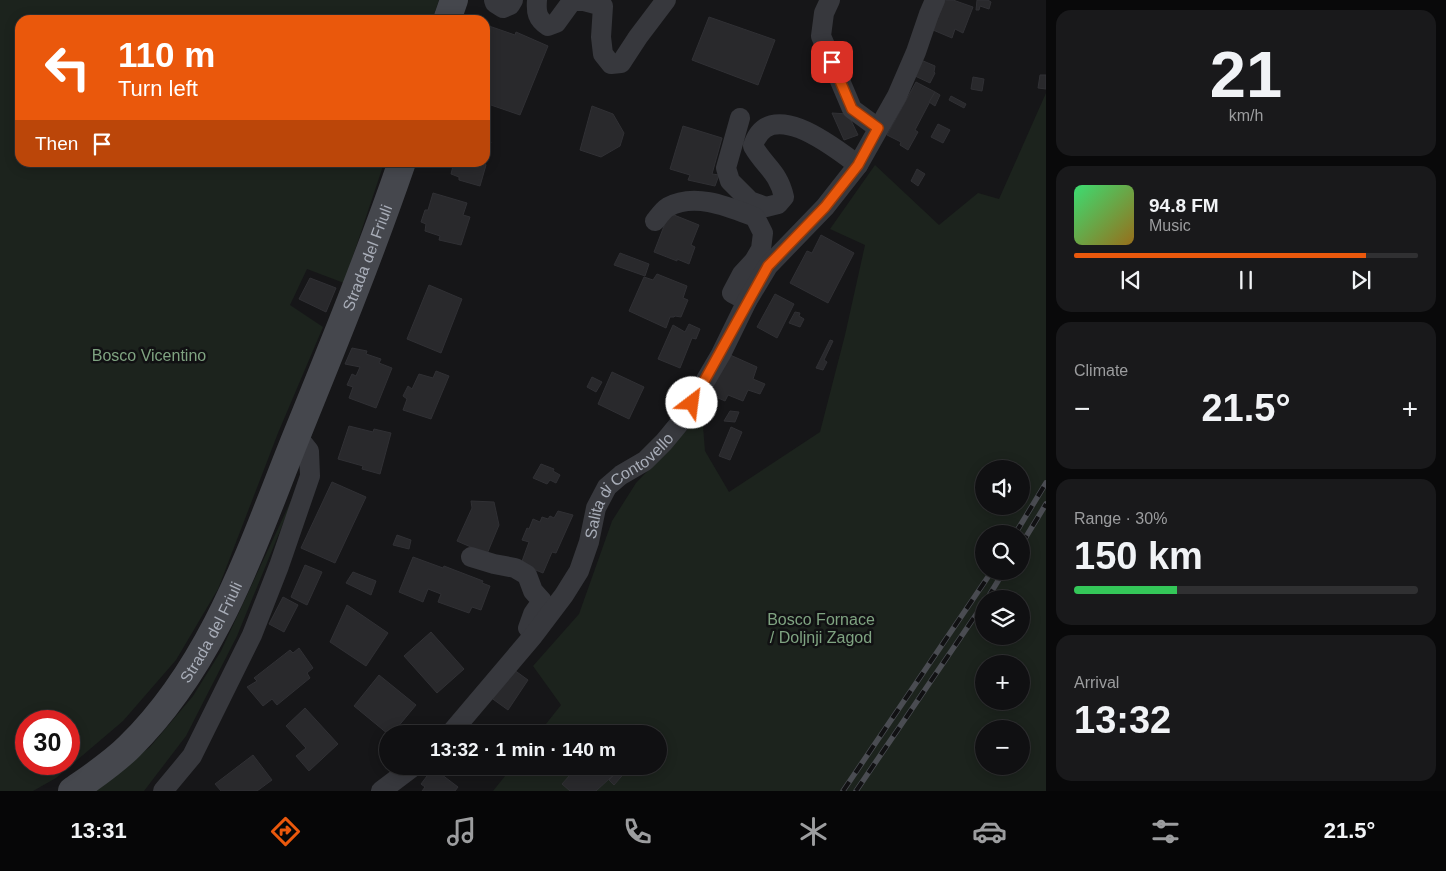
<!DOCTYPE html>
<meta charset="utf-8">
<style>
:root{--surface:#101012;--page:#19191b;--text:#f1f3f6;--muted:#9c9d9f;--line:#303032;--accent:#ea580c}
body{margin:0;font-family:Helvetica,sans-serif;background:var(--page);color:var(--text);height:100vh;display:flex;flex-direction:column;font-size:19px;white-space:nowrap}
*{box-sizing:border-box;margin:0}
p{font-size:16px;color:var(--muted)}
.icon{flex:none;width:28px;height:28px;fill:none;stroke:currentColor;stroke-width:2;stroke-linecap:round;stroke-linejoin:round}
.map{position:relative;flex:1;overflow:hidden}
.sheet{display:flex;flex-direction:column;gap:10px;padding:10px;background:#09090a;width:400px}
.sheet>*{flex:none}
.banner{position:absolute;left:15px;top:15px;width:475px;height:152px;border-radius:15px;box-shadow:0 2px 12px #0003,0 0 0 1px var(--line);background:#ea580c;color:#fff;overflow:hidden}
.tools{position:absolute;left:975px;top:460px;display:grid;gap:10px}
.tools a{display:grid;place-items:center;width:55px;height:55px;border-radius:50%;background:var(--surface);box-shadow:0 2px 12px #0003,0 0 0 1px var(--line);font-size:25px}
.speed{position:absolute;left:15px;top:710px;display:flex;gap:10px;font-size:25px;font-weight:700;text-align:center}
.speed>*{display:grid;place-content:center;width:65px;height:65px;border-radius:50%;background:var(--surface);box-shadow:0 2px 12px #0003,0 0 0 1px var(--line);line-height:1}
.speed .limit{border:8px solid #d22;background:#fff;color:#111}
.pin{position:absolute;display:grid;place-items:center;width:42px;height:42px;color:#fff;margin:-21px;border-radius:10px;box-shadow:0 2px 8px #0006}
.me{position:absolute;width:55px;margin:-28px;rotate:30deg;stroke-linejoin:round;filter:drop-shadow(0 0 4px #0008)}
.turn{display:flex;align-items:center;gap:18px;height:105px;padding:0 20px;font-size:22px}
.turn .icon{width:65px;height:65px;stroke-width:2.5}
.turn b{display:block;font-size:35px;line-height:42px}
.then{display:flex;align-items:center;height:48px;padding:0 20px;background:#0003;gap:10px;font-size:19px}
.big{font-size:38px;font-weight:600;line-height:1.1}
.sheet .tile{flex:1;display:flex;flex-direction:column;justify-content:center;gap:8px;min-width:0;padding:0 18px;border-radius:15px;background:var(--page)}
.sheet .dial{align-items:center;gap:0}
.dial b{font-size:65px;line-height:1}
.song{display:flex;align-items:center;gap:15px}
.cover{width:60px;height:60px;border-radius:8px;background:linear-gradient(135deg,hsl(140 70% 55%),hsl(40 70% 35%))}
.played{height:5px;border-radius:2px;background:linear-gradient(90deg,var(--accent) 85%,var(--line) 85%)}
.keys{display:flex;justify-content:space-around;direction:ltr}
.heat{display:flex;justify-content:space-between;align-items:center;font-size:28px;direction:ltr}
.charge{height:8px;border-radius:4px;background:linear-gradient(90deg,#34c759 30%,var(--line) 0)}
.trip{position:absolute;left:379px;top:725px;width:288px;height:50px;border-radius:25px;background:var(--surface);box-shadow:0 2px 12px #0003,0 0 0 1px var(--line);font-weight:600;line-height:50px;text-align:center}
.menu{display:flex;height:80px;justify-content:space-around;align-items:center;background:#060607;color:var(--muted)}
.menu .icon{width:35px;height:35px}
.menu .active{color:var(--accent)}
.menu b{font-size:22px;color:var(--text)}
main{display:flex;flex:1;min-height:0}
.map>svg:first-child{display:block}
</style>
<main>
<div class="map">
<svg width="1046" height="791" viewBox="0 0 1046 791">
<rect width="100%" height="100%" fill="#161618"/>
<!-- green -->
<g fill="#1c231d" fill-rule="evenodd">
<path d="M0,0H439L432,20H20V162L384,163L344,283L307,269L290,305L323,327L278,433L218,589L176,660L123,721L56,778L33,791H0ZM26,721H69V764H26Z"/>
<path d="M1046,93V791H493L513,766H658V734H538L561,705L533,666L579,614L612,521L636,483L702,414L705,451L729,492L820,432L845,335L865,245L830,229L875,165L939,225L978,193L999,199ZM984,469H1021V506H984ZM984,534H1021V571H984ZM984,599H1021V636H984ZM984,664H1021V701H984ZM984,729H1021V766H984Z"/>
<polygon points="302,477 237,636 186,736 144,791 91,791 150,747 193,696 221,651"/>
</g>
<!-- building -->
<g fill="#29292c" stroke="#303034">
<polygon points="945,0 953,0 973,7 963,33 955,29 952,38 933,30"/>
<polygon points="977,0 988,0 991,2 989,9 980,6 979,10 976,10"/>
<polygon points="709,17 775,40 758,85 692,60"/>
<polygon points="489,26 515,35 516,32 548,46 520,115 485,103 485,35"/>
<polygon points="921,60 935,66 934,72 935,73 930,83 915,76"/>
<polygon points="1040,75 1046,75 1046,89 1038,88"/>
<polygon points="973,77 984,79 982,91 971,89"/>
<polygon points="916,82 935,92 915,130 918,132 908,150 900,145 901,142 887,135"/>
<polygon points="935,92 940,95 935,106 929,102"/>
<polygon points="951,96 966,104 964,108 949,100"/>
<polygon points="592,106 613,114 624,133 620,146 601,157 580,150"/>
<polygon points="832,113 848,114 858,135 844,140"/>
<polygon points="938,124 950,130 943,143 931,137"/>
<polygon points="683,126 722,138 712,174 719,175 715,186 688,180 690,175 670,169"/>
<polygon points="485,140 491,142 485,161"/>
<polygon points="454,162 484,162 486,165 480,186 459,180 459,177 451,174"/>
<polygon points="917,169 925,174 918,186 911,181"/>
<polygon points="433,193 467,203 463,215 470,217 461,245 439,240 440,236 425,231 426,224 421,222 425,210 428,210"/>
<polygon points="669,213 699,225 691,245 695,247 689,264 677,259 677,261 654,252"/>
<polygon points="821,235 854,253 828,303 790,283 807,251 812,253"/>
<polygon points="620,253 649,264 645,276 614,265"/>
<polygon points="657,274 687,286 683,298 688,300 681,317 675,316 674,317 670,317 666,328 629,311 644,277 653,280"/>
<polygon points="310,278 336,288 326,312 299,299"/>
<polygon points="429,285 462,299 441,353 407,339"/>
<polygon points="775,294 794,304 777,338 757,327"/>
<polygon points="795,312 800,313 799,316 804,319 800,327 789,323"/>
<polygon points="689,324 700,329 696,339 692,338 680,368 658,359 673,325 685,332"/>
<polygon points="830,340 833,341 824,360 827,362 823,370 816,368"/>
<polygon points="352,348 367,351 366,354 381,359 379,363 392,368 376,408 349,398 353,387 347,385 352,374 356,376 360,367 345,364"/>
<polygon points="728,354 757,367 753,379 765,384 760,394 748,390 743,401 728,395 725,401 709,394"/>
<polygon points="436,371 449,376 431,419 403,410 407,399 403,396 408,386 412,389 419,374 433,378"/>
<polygon points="612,372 644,387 629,419 598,404"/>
<polygon points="592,377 602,382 596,392 587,387"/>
<polygon points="730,411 739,412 735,422 724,421"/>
<polygon points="349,426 373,432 374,429 391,433 380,474 362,469 363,466 338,459"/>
<polygon points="731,427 742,432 730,460 719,456"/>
<polygon points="541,464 554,469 553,471 560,475 556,483 550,480 547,484 533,478"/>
<polygon points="332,482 366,497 335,563 301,548"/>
<polygon points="471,501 494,502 499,525 487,554 457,541 472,508"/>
<polygon points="558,511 573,515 556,553 552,552 543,573 521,564 529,542 522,540 527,528 529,529 533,519 540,522 542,517 548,519 550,516 554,518"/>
<polygon points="397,535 411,540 409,549 393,545"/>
<polygon points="413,557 443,568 444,566 483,581 482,583 490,586 481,610 472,607 469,613 438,602 441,594 428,589 423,602 399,592"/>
<polygon points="305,565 322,572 307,605 291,597"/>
<polygon points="353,572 376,581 371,595 346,583"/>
<polygon points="283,597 298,605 284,632 269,624"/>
<polygon points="347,605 388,633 366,666 330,642"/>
<polygon points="431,632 464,669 437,693 404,656"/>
<polygon points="299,648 313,668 307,673 310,678 277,705 272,699 263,706 247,687 257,681 254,678 290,650 293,653"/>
<polygon points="510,667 528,680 508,710 490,697"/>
<polygon points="379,675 416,705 392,734 388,734 354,706"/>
<polygon points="305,708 338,744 309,771 296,756 306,748 286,726"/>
<polygon points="253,755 272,780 257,791 221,791 215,784"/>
<polygon points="578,766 623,766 596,791 570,791 562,784"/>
<polygon points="623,766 627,770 614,785 609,780"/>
<polygon points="433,768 458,787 455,791 422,791 425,787 421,784"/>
</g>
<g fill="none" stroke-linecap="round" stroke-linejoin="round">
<!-- street -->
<g stroke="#37383d" stroke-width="20">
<polyline points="494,0 495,3 503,8 510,5 513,0"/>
<path d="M537,0C536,12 537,19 548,26L556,23L572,1H584L603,6L601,37L603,54L611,64L621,63L638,37L666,0"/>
<polyline points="830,0 824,13 821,36 852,109 878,128"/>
<path d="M740,118L726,168L730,181L750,201L766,207L778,204L784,197C778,171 765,167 753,146C769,95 834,147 858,165"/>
<path d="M655,221C659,216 663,210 668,207C695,192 729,207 755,217L763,233L761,249L754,261L742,274L732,293L747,301"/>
<polyline points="471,557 494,564 515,568 527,575 533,591 542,601 533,614 528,628"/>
<path id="s1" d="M450,734L533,636L564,595L579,571L589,542L596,508L607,487L621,475L645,461L664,442L683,419L721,354L747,301L768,266L825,207L858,165L897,96L916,52L929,14L935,0"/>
<polyline points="163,791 192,756 252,635 279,566 310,476 309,451 297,436"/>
<polyline points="381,791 414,766"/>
</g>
<!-- secondary -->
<g stroke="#45474d" stroke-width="28">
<polyline points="447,20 454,0"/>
<path id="s2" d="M72,791C92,777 112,764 129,747C215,663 252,546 296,437C333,346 370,255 402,162"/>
</g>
<defs>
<g id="rail">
<polyline points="1015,534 1046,483"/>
<polyline points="1021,545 1046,504"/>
<polyline points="987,599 1004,571"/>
<polyline points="843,791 992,571"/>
<polyline points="856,791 984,603"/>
</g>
</defs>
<!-- rail casing -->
<use href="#rail" stroke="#4a4c52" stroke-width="5.5"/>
<!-- rail -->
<use href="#rail" stroke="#111113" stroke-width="4" stroke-dasharray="11" stroke-linecap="butt"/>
</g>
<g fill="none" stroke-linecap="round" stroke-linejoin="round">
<defs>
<polyline id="route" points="692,403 768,266 825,207 858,165 878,128 852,109 832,62"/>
</defs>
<!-- route casing -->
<use href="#route" stroke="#983908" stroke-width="12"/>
<!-- route -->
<use href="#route" stroke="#ea580c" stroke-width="9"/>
</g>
<g text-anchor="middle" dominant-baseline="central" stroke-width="5" stroke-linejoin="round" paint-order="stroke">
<!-- street labels -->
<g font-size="16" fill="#a8adb8" stroke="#111113">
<text stroke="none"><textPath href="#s2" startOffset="620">Strada del Friuli</textPath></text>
<text stroke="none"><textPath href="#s1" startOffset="311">Salita di Contovello</textPath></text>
<text stroke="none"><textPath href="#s2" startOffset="214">Strada del Friuli</textPath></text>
</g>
<!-- park labels -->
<g font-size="16" fill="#7fa381" stroke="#111113">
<text x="149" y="355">Bosco Vicentino</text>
<text x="821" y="619">Bosco Fornace<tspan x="821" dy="18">/ Doljnji Zagod</tspan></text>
</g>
</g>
</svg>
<div class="tools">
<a><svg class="icon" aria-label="sound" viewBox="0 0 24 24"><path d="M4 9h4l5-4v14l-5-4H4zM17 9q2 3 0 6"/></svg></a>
<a><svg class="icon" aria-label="search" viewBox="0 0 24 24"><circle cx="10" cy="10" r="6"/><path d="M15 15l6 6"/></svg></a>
<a><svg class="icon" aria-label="layers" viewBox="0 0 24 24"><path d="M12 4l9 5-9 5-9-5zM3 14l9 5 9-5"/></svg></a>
<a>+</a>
<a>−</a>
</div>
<div class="speed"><div class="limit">30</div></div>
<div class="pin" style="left:832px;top:62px;background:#d93025"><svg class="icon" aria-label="arrive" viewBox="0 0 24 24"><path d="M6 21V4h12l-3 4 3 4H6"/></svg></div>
<svg class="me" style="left:692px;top:403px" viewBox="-20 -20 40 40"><circle r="19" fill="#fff"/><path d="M0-13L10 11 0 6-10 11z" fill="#ea580c"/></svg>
<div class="trip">13:32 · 1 min · 140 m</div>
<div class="banner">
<div class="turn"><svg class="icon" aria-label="left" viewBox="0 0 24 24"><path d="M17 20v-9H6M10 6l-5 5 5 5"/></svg><div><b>110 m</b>Turn left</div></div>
<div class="then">Then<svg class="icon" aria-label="arrive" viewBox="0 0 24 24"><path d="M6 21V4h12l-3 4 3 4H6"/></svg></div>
</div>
</div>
<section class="sheet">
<div class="tile dial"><b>21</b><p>km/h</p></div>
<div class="tile">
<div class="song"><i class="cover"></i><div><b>94.8 FM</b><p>Music</p></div></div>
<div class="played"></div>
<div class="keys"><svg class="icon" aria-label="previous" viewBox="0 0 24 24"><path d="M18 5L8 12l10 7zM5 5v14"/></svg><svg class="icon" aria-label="pause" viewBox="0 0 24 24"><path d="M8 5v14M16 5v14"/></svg><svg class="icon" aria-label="next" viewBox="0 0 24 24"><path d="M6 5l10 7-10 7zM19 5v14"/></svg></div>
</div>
<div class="tile"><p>Climate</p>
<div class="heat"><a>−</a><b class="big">21.5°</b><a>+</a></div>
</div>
<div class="tile"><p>Range · 30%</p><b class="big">150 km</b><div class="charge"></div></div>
<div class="tile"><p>Arrival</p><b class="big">13:32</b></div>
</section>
</main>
<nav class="menu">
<b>13:31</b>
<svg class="icon active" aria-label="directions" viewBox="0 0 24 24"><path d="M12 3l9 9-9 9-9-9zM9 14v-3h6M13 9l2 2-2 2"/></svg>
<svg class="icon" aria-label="music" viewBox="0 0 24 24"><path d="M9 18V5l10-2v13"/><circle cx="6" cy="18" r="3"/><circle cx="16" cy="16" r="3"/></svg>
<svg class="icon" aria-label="phone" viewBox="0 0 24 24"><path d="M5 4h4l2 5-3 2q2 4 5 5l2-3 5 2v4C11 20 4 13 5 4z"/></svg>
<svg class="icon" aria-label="climate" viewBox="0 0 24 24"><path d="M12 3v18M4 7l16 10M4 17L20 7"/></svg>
<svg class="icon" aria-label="car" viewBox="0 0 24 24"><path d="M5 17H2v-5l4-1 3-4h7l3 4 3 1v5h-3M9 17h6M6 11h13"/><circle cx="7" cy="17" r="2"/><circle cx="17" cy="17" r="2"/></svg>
<svg class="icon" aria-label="filters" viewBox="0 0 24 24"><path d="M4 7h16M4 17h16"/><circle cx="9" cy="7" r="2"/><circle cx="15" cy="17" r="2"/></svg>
<b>21.5°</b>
</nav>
